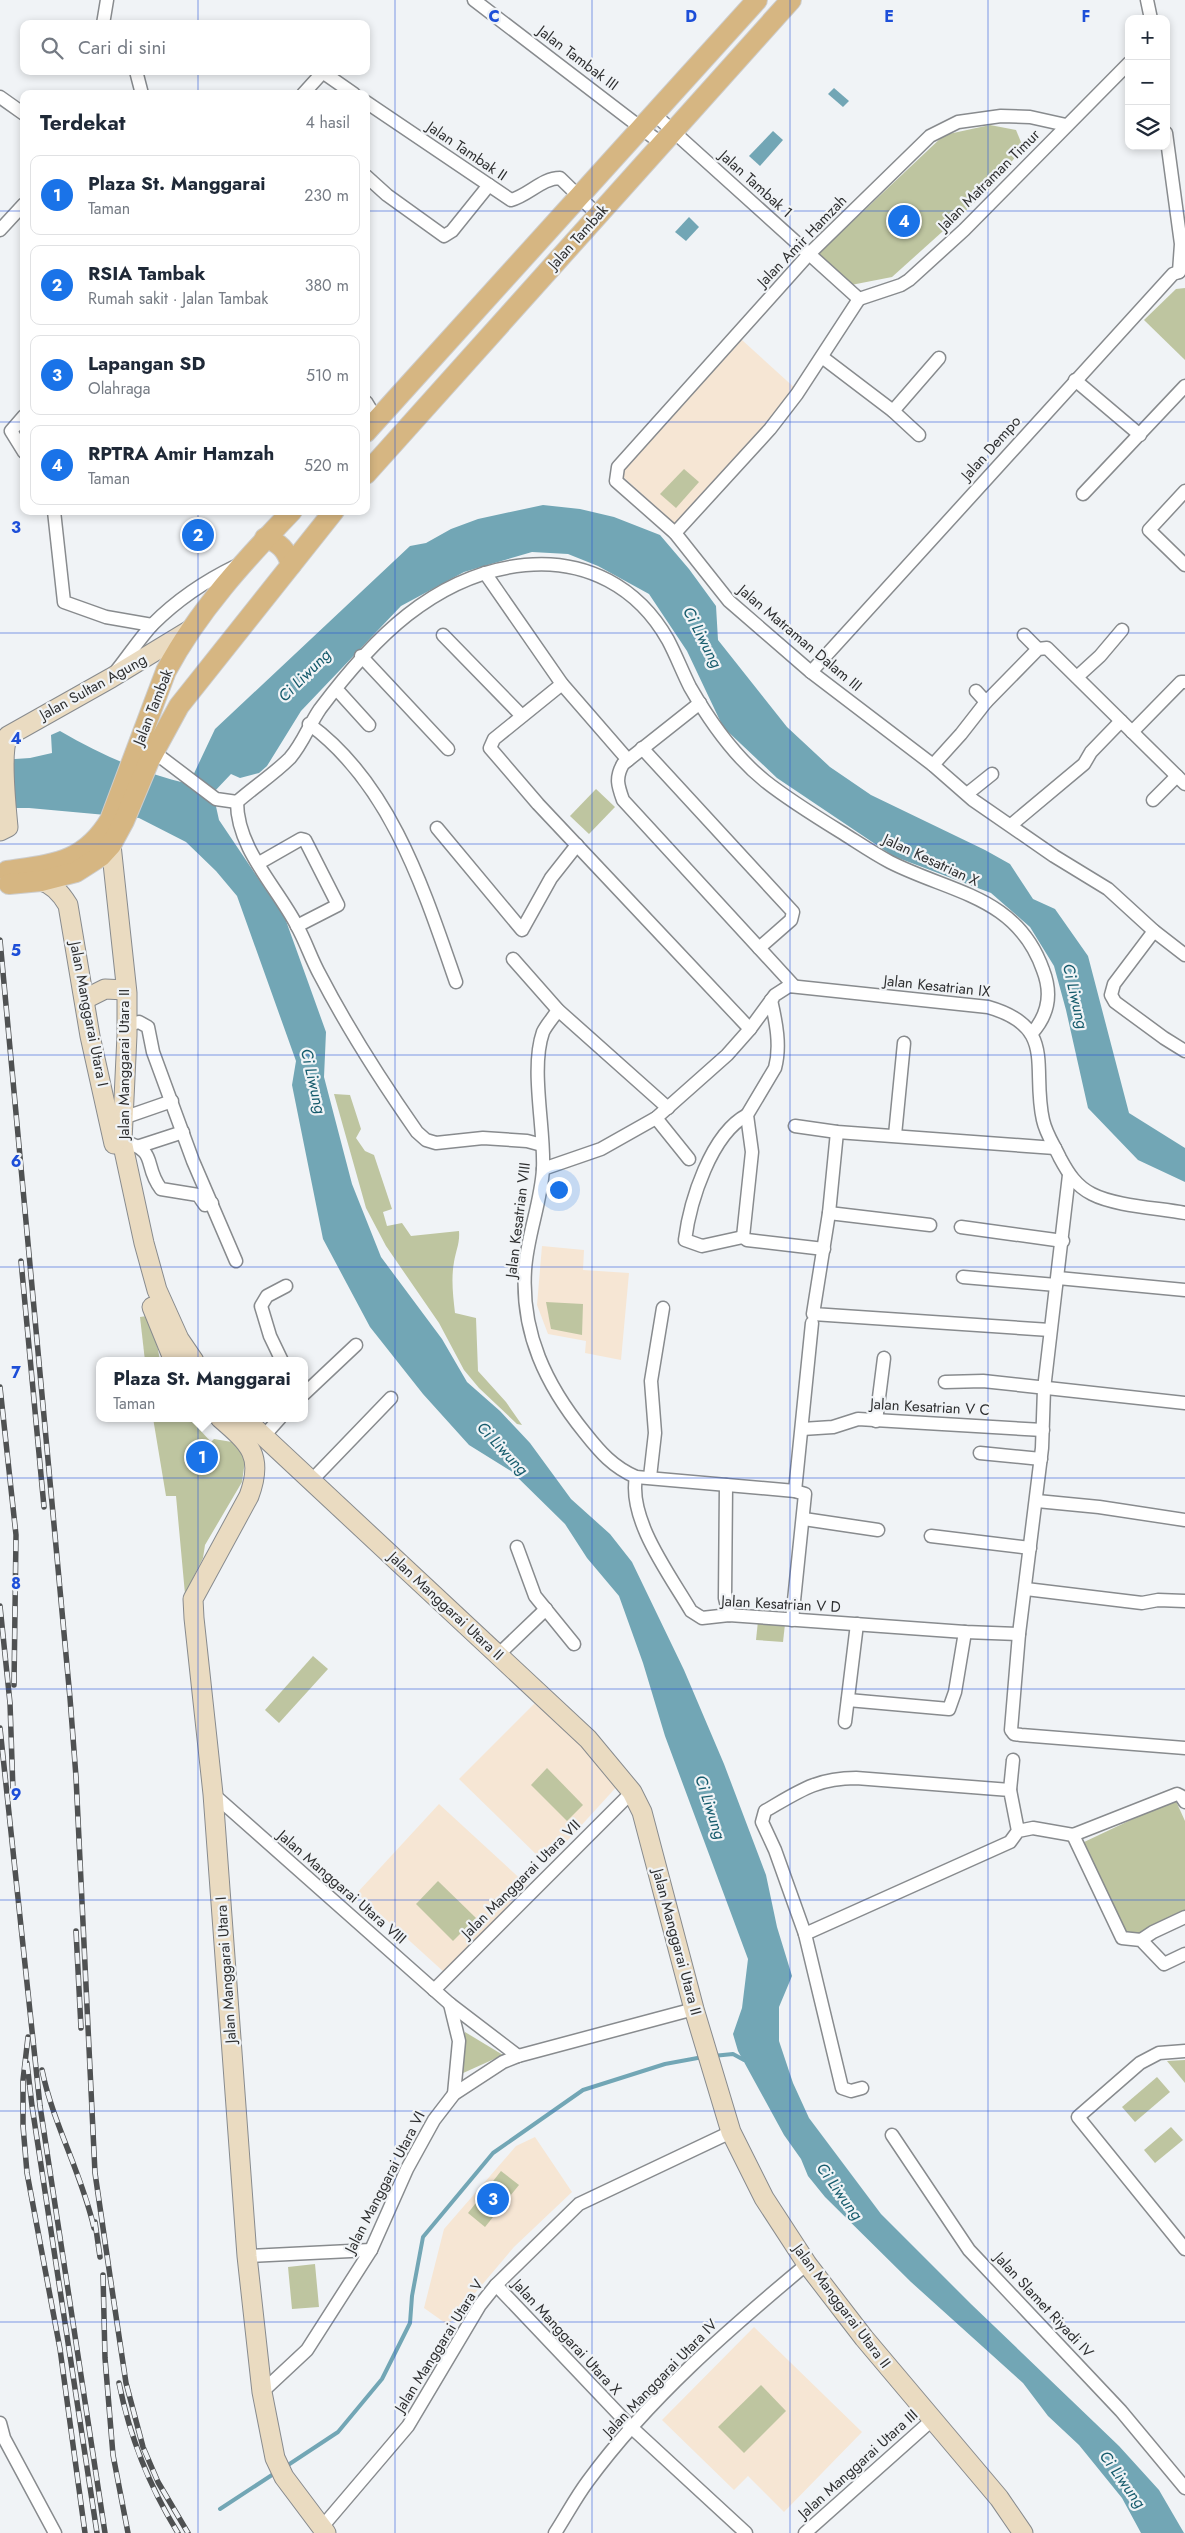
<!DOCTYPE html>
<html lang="id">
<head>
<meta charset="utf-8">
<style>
	:root { --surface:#fff; --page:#f6f6f7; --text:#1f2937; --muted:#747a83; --line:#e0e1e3; --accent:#1a73e8 }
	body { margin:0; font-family:Jost,sans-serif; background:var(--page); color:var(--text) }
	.controls { position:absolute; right:15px; top:15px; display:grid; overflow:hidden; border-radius:10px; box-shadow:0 2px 8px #0003 }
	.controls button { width:45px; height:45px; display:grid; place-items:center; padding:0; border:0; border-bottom:1px solid var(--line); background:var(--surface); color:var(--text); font:25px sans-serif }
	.you { position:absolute; left:558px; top:1189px; width:18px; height:18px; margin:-12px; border:4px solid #fff; border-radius:50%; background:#1a73e8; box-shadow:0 0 0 8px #1a73e833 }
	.badge { display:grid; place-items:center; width:32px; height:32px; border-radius:50%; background:var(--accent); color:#fff; font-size:16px; font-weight:700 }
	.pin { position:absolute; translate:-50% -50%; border:2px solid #fff; box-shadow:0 1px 5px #0006 }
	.popup { position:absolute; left:96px; top:1357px; width:212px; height:65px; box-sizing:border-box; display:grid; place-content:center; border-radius:10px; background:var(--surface); filter:drop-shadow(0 1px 4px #0005); font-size:16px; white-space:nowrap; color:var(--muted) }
	.popup b { font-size:19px; color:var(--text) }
	.popup::after { content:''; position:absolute; left:50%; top:100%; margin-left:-10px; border:10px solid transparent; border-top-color:var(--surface) }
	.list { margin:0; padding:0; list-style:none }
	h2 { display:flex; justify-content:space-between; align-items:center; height:65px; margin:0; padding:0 20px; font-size:21px }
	h2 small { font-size:16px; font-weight:400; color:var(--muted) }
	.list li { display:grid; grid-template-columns:32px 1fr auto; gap:15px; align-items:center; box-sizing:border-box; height:80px; margin:0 10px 10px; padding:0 10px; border:1px solid var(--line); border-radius:10px }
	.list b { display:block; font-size:19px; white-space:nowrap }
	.list p { margin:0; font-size:16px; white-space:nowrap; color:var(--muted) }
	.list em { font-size:16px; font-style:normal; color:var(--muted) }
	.icon { flex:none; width:28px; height:28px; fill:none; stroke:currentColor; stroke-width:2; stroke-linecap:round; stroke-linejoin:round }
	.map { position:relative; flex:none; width:1185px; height:2533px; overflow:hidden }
	.search { position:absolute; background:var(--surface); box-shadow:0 2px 8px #0003; left:20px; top:20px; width:350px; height:55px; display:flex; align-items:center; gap:12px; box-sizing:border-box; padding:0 18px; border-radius:10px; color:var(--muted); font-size:19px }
	.panel { position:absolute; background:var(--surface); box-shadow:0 2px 8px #0003; left:20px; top:90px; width:350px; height:425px; border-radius:10px }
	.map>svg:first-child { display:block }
	.education { fill:#f6e6d4 }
	.green { fill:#bec5a0 }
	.water { fill:#72a6b5 }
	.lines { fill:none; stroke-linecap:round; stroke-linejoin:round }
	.stream { stroke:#72a6b5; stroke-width:4 }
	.street-casing { stroke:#888b8e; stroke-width:15 }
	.secondary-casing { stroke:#888b8e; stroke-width:21 }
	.primary-casing { stroke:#cdcdcd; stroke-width:22 }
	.street { stroke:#fff; stroke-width:12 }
	.secondary { stroke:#eadbc1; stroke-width:19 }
	.primary { stroke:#d6b682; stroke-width:20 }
	.rail-casing { stroke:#4f5152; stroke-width:5.5 }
	.rail { stroke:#f0f3f6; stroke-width:4; stroke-dasharray:11; stroke-linecap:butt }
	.grid { fill:none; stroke:#1d4ed8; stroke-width:1; stroke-opacity:0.55 }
	.labels { text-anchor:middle; stroke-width:4.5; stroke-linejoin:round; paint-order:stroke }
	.street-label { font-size:15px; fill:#2e2f30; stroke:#f0f3f6 }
	.water-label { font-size:16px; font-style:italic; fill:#155b6c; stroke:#f0f3f6 }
	.grid-label { font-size:16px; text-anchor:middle; font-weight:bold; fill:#1d4ed8; stroke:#f0f3f6; stroke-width:4.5; stroke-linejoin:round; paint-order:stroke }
</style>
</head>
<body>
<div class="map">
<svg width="1185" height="2533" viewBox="0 0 1185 2533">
	<rect width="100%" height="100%" fill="#f0f3f6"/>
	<g class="education">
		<polygon points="742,340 797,390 675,524 619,473"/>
		<polygon points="542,1246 584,1250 583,1270 629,1273 621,1360 585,1353 586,1341 548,1334 537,1305"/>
		<polygon points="537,1701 620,1783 546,1864 459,1779"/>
		<polygon points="439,1804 527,1885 445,1973 357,1893"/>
		<polygon points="535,2137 572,2192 514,2247 448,2325 424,2308 444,2229 516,2146"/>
		<polygon points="754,2327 862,2432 784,2512 748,2476 734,2490 662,2420"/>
	</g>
	<g class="green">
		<polygon points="990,125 1016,130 1023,147 992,187 892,277 846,286 817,255 944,135"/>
		<polygon points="1185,288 1185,360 1144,320 1176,289"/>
		<polygon points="684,469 699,482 676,508 660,494"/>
		<polygon points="596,789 615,807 589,834 570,816"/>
		<path d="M334,1094L350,1095L361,1129L356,1138L365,1151L374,1155L392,1209L383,1212L387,1226L402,1223L411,1236L459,1231C460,1243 456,1250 454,1262C451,1279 453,1295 455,1313L476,1318L478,1371L506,1402L522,1425L517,1424L479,1388L464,1370L439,1323L386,1246L366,1208Z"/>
		<polygon points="546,1302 583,1304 582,1335 551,1329"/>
		<polygon points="147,1316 156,1338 160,1361 145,1361 140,1317"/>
		<polygon points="153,1418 189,1418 211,1442 214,1439 232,1442 242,1452 245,1461 242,1482 205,1545 203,1558 185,1594 176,1496 166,1496"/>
		<polygon points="758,1621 785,1624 783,1642 756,1640"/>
		<polygon points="313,1656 328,1669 279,1723 265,1710"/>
		<polygon points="547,1768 583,1805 567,1821 531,1785"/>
		<polygon points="1175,1799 1185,1821 1185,1912 1128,1939 1082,1843"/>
		<polygon points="438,1881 476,1918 453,1941 416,1904"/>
		<polygon points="465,2032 503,2055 461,2074"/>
		<polygon points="1185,2060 1185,2083 1167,2061"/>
		<polygon points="1157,2077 1170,2092 1135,2122 1122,2107"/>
		<polygon points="1171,2127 1183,2140 1155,2163 1144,2150"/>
		<polygon points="501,2171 519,2185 485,2227 468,2213"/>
		<polygon points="315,2264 319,2307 292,2309 288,2267"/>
		<polygon points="761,2385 786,2411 744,2453 718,2427"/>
	</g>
	<g class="water">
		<polygon points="834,88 849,101 843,107 828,94"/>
		<polygon points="773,131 783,140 760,166 749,156"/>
		<polygon points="689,217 699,227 686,241 675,232"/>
		<path d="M543,505L580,509L614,517L660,535L689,569L716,606L718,640L787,727L830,767L871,795L985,850L1010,864L1033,899L1055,909L1088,956L1129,1113L1185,1148V1182L1138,1160L1088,1108L1066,1010L1054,966L1030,927L991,893L893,856L777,778L723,727L687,651L649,594L598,566L568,554L532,552L464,572L401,606L301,711L267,766L259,773L240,778L231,774L213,793L219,820L285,918L326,1032L324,1077L352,1184L381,1257L442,1339L467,1382L500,1411L530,1443L571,1499L610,1534L632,1562L684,1670L724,1764L766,1875L777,1927L792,1976L779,2007V2041L793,2083L809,2118L881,2214L971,2304L1119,2446L1159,2490L1184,2533H1141L1122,2498L1079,2445L1048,2416L1023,2383L911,2282L825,2197L808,2176L801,2159L784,2135L738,2051L733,2034L742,2008L748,1959L665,1736L643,1663L619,1596L587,1558L565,1524L511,1471L469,1445L423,1394L370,1327L323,1239L292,1085L296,1061L237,896L216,871L186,842L139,818L29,808H0V760L30,758L52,753L51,735L60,731C101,755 142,773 189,784L215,729L410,546L426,543L451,529L478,519Z"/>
	</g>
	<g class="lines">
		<g class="stream">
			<polyline points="713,2056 733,2054 744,2060"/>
			<polyline points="285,2467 338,2432 382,2379 410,2323 412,2296 423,2237 493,2153 583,2090 665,2064 703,2057"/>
			<polyline points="220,2509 275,2473"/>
		</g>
		<g class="street-casing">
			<g id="street">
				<polyline points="474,0 662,144"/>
				<polyline points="1147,0 1151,19"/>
				<polyline points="103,24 107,0"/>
				<polyline points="136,71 142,94"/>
				<polyline points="321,71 354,94"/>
				<polyline points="303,94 323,72"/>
				<polyline points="0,97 24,114"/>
				<path d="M366,102L511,200C529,195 542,178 560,178L598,215"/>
				<polyline points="654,114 859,299"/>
				<polyline points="1066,125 1030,117 1001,116 958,122 930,136 809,254 618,467 616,481 675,533 729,601 811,672 933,765 973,800 1054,856 1108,889 1154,931 1185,955"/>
				<polyline points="1166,133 1181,244 1179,272"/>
				<polyline points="366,176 387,195 444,236 452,231 489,185"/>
				<polyline points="0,230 24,204"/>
				<polyline points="859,299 901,285 909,280 964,230 1129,63"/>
				<polyline points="822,357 893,411 919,435"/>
				<polyline points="1075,380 1140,435"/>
				<polyline points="366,402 377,420"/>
				<polyline points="893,411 939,358"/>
				<polyline points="24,416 11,431 24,452"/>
				<polyline points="1185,491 1149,530 1185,565"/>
				<polyline points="1083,494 1185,386"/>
				<polyline points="54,511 64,602 106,617 152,625"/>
				<polyline points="675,533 770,429 797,394 859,299"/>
				<polyline points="485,573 562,684 628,760"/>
				<polyline points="443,635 522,716"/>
				<polyline points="1024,635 1038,649"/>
				<polyline points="361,656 448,749"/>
				<path d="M117,670C129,655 140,638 153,624C177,600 205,581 236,566"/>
				<polyline points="811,672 1173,274 1179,272"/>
				<polyline points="1077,677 1100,656 1122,630"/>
				<polyline points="562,684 494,739 490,748 538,804 750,1029"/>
				<polyline points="976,691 986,702"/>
				<polyline points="340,693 369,725"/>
				<path d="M700,703L623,764C615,778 618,786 623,800L794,986"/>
				<path d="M309,724C391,784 424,890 456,982"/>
				<polyline points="1132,732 1181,682 1185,682"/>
				<polyline points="642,748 793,912 791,920 759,948"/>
				<polyline points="154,752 216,799 237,802"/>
				<polyline points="933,765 961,734 986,702 1038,649 1047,648 1185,784"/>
				<polyline points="967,794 992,774"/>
				<polyline points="1153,800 1177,776"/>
				<path d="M237,802C254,787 274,774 290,758C303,743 309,725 320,709C371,641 434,574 525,565C586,559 638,587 668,640C676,655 682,671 690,687C709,720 734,756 765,781C789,800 815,816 841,832C857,842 873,853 890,862C951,893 1017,896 1043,970C1052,993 1049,1014 1032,1033"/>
				<path d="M237,802C237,849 277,887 297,926C306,942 311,959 320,975C348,1029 382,1082 417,1132L426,1140L436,1143L483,1138L527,1141L542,1145"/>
				<polyline points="1011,825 1084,764 1091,752 1121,721"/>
				<polyline points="437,828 522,930 551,878 577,845"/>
				<polyline points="259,863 301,839 305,840 338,905 297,926"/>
				<polyline points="1154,931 1114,984 1111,995 1115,1002 1164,1038 1185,1051"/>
				<polyline points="513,959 558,1010 668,1108"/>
				<path d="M558,1010C553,1018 547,1024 543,1032C530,1069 545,1129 543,1169C541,1203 527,1236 525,1270C521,1333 546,1385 585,1433C600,1452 613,1467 636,1477L795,1491L805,1494L792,1620"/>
				<polyline points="128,1025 139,1022 148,1027 153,1052 193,1161 236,1261"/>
				<polyline points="123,1118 172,1101"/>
				<polyline points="656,1118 689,1159"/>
				<polyline points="795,1126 837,1132 1055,1148"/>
				<polyline points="837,1132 829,1213 813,1314 1050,1330"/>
				<polyline points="895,1135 904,1043"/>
				<path d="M122,1141C160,1151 142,1164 161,1189L198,1195L205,1205L212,1203"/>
				<polyline points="140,1146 183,1132"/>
				<path d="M543,1169L601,1149L656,1118L727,1055L750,1029L775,995L789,986L988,1007C1058,1027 1031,1067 1043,1120C1046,1134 1054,1145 1060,1158C1068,1173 1076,1186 1092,1194C1115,1206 1159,1208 1185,1213"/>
				<polyline points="1069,1175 1044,1389 1042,1448 1019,1634 1011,1730 1014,1734 1021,1735 1185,1748"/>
				<polyline points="829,1213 930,1225"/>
				<polyline points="961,1227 1063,1241"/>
				<path d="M743,1237L752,1152L747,1115L775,1068C781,1046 776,1022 771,1000"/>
				<path d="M743,1237L702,1246L685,1240C690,1201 711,1134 747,1115"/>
				<polyline points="743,1237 747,1240 824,1249"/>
				<polyline points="963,1277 1056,1285"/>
				<polyline points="1058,1278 1185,1290"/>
				<polyline points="282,1361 270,1336 261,1306 267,1296 286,1286"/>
				<polyline points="945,1382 983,1381 1185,1403"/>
				<polyline points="304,1394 356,1345"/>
				<polyline points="876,1421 884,1358"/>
				<polyline points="802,1429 833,1427 858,1419 1043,1430"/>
				<polyline points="263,1437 280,1418"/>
				<polyline points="980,1453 1041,1459"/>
				<path d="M636,1477C628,1520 670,1575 691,1611L702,1618L729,1615L965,1632L1019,1634"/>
				<polyline points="650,1477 655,1433 651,1381 663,1308"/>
				<polyline points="311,1481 391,1398"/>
				<polyline points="726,1485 725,1598 729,1615"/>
				<polyline points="795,1491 812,1323"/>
				<polyline points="1037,1501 1099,1507 1185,1520"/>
				<polyline points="804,1519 878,1530"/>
				<polyline points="931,1536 1030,1548"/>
				<polyline points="517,1547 535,1596 574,1644"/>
				<polyline points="1026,1589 1142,1603 1158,1600 1185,1601"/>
				<polyline points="499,1654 546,1609"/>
				<polyline points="848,1700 949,1709 955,1692 965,1632"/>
				<polyline points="845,1722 857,1624"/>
				<polyline points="1010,1790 1013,1760"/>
				<polyline points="213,1794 450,2004 518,2056"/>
				<path d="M1018,1831L1010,1790L856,1778C816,1778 798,1792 765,1811L762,1822L775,1850L805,1934L1010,1842L1018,1831L1033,1828L1073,1835L1177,1794L1181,1796L1185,1802"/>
				<polyline points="1073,1835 1122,1938 1141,1940 1164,1964 1185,1954"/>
				<polyline points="805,1934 842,2088 851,2091 862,2088"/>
				<polyline points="1141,1940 1153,1932 1185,1917"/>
				<polyline points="434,1990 632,1792"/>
				<polyline points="450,2004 459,2041 454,2094"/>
				<polyline points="1185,2051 1159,2053 1140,2063 1078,2117 1185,2249"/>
				<polyline points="892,2135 969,2250 1121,2411 1185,2488"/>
				<polyline points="247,2256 371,2250"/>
				<polyline points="496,2285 631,2427 746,2533"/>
				<polyline points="262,2392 307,2350 371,2250 407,2169 434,2120 454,2094 503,2062 518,2056 694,2009"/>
				<polyline points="0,2423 4,2438 55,2533"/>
				<polyline points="322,2527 408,2426 480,2305 496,2285 579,2204 731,2132"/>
				<path d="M555,2533C566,2516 576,2497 588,2481C649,2398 729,2329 807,2264"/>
				<polyline points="805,2533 932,2420"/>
			</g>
		</g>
		<g class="secondary-casing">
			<g id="secondary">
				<path d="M0,831L8,827C6,805 0,752 8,736L111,678L190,630"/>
				<polyline points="111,845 127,993 127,1035 122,1141 144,1243 157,1290 179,1339 194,1361"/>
				<path d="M41,881C54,884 62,895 68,905L90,1036L114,1144"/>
				<polyline points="85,999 105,989 126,990"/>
				<polyline points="152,1307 174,1361"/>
				<path d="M220,1418C250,1444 264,1456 249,1496L193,1599L194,1618L213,1794L247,2256L262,2392L275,2458L284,2477L326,2533"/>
				<polyline points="244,1418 588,1739 632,1792 642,1812 694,2009 731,2132 764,2198 807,2264 864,2338 999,2498 1023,2533"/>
			</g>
		</g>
		<g class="primary-casing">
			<g id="primary">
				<polyline points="366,432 757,0"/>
				<polyline points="366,474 791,0"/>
				<path d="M265,538C279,542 287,550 291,565"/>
				<path d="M7,871C54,864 84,863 110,820L166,671C198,611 245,560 292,511"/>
				<polyline points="9,884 41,881 76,872 101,856 111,845 124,821 149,761 179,706 334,511"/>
			</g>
		</g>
		<use href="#street" class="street"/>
		<use href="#secondary" class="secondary"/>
		<use href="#primary" class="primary"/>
		<g class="rail-casing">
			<g id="rail">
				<polyline points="0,940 70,1698 76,1777 95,2173 110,2276 126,2383 143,2447 158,2482 188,2533"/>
				<polyline points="21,1261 44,1507"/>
				<polyline points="0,1387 16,1535 14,1685"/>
				<polyline points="0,1606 10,1703 13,1791"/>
				<polyline points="0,1728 40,2106 105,2533"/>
				<polyline points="76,1931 81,2028"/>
				<polyline points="28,2037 23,2080 23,2126 27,2173 60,2349 85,2533"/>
				<polyline points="27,2063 32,2106 97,2533"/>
				<path d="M42,2070C53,2124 82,2174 94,2228"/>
				<polyline points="95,2222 100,2257"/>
				<polyline points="103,2275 105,2358 113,2455 128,2533"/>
				<path d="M119,2383C130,2438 149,2486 178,2533"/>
			</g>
		</g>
		<use href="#rail" class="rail"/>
	</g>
	<path class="grid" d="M198,0V24M395,0V2533M592,0V2533M790,0V2533M988,0V2533M198,71V94M0,211H24M366,211H1185M0,422H24M366,422H1185M198,511V2533M0,633H1185M0,844H1185M0,1055H1185M0,1267H1185M0,1478H1185M0,1689H1185M0,1900H1185M0,2111H1185M0,2322H1185"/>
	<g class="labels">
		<g class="street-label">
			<text transform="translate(578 58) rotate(37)" y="5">Jalan Tambak III</text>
			<text transform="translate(467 151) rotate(34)" y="5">Jalan Tambak II</text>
			<text transform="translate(989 180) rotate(-45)" y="5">Jalan Matraman Timur</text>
			<text transform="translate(756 184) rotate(42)" y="5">Jalan Tambak 1</text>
			<text transform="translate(578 237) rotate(-48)" y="5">Jalan Tambak</text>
			<text transform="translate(802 241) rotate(-46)" y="5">Jalan Amir Hamzah</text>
			<text transform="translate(991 448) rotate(-48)" y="5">Jalan Dempo</text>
			<text transform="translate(800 638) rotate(40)" y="5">Jalan Matraman Dalam III</text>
			<text transform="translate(93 687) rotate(-29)" y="5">Jalan Sultan Agung</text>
			<text transform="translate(153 707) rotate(-68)" y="5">Jalan Tambak</text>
			<text transform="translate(931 860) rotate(25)" y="5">Jalan Kesatrian X</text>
			<text transform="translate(937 986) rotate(6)" y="5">Jalan Kesatrian IX</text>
			<text transform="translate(89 1014) rotate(79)" y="5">Jalan Manggarai Utara I</text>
			<text transform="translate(124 1064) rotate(-90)" y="5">Jalan Manggarai Utara II</text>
			<text transform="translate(518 1220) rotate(-83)" y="5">Jalan Kesatrian VIII</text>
			<text transform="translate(930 1407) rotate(3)" y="5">Jalan Kesatrian V C</text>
			<text transform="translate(781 1604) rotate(3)" y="5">Jalan Kesatrian V D</text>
			<text transform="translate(446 1606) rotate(43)" y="5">Jalan Manggarai Utara II</text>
			<text transform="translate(521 1879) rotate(-45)" y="5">Jalan Manggarai Utara VII</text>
			<text transform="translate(342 1887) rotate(41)" y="5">Jalan Manggarai Utara VIII</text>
			<text transform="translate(677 1942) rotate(75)" y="5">Jalan Manggarai Utara II</text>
			<text transform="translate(226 1970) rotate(-94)" y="5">Jalan Manggarai Utara I</text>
			<text transform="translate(385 2182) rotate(-63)" y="5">Jalan Manggarai Utara VI</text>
			<text transform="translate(1044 2305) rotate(47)" y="5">Jalan Slamet Riyadi IV</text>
			<text transform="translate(842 2306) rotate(53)" y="5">Jalan Manggarai Utara II</text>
			<text transform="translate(567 2337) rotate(47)" y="5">Jalan Manggarai Utara X</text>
			<text transform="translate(439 2346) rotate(-58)" y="5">Jalan Manggarai Utara V</text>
			<text transform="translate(660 2378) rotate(-46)" y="5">Jalan Manggarai Utara IV</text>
			<text transform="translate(858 2464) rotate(-42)" y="5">Jalan Manggarai Utara III</text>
		</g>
		<g class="water-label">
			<text transform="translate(703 637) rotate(63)" y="6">Ci Liwung</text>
			<text transform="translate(304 675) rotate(-45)" y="6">Ci Liwung</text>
			<text transform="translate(1076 996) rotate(77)" y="6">Ci Liwung</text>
			<text transform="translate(314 1081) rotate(77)" y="6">Ci Liwung</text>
			<text transform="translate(503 1448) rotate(47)" y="6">Ci Liwung</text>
			<text transform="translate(711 1807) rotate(72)" y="6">Ci Liwung</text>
			<text transform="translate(840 2191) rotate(54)" y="6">Ci Liwung</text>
			<text transform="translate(1123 2479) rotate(54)" y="6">Ci Liwung</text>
		</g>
	</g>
	<g class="grid-label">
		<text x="494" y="22">C</text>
		<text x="691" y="22">D</text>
		<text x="889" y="22">E</text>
		<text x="1086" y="22">F</text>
		<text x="16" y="533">3</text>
		<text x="16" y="744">4</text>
		<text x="16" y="956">5</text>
		<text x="16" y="1167">6</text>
		<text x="16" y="1378">7</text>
		<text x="16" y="1589">8</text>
		<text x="16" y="1800">9</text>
	</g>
</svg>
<div class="controls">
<button>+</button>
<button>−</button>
<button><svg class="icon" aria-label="layers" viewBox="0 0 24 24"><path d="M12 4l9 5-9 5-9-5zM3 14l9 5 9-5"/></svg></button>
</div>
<div class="you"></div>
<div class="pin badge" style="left:202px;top:1457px">1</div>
<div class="popup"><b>Plaza St. Manggarai</b>Taman</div>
<div class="pin badge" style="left:198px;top:535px">2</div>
<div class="pin badge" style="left:493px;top:2199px">3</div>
<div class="pin badge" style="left:904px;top:221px">4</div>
<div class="search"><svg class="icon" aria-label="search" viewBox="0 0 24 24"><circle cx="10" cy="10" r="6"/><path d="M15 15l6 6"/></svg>Cari di sini</div>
<section class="panel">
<h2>Terdekat<small>4 hasil</small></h2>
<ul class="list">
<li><span class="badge">1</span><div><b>Plaza St. Manggarai</b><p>Taman</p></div><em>230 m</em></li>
<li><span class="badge">2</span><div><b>RSIA Tambak</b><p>Rumah sakit · Jalan Tambak</p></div><em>380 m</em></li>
<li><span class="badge">3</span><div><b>Lapangan SD</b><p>Olahraga</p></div><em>510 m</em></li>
<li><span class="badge">4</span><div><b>RPTRA Amir Hamzah</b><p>Taman</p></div><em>520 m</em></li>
</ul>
</section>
</div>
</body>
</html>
